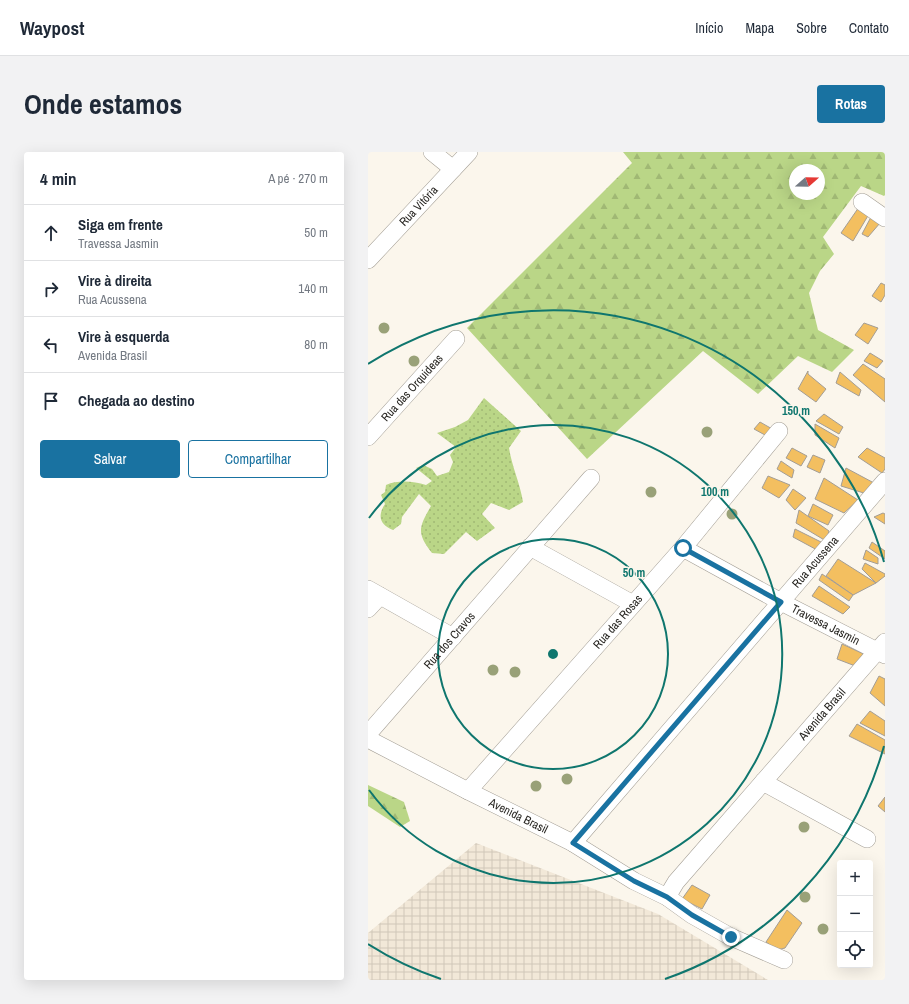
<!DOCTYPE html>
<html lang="pt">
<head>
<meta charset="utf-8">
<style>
	:root { --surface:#fff; --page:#f2f2f3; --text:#1f2937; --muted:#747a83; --line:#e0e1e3; --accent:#1972a1 }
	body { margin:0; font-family:"Archivo Narrow",sans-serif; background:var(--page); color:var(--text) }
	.controls { position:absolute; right:12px; bottom:12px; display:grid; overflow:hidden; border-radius:4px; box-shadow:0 4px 16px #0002 }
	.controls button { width:36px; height:36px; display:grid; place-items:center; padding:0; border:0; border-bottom:1px solid var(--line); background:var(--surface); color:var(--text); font:20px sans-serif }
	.compass { position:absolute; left:421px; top:12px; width:36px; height:36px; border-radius:50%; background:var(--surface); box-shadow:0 4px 16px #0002; rotate:70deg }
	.stop { position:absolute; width:12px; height:12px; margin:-9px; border:3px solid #1972a1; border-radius:50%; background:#fff }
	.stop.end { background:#1972a1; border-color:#fff; box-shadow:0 1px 4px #0008 }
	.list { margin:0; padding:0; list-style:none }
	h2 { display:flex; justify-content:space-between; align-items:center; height:52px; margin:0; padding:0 16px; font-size:17px }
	h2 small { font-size:13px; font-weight:400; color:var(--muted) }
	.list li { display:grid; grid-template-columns:26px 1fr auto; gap:12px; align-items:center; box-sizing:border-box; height:56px; padding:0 16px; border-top:1px solid var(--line) }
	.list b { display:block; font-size:15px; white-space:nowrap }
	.list p { margin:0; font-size:13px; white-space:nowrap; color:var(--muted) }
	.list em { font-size:13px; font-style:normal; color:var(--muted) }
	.actions { display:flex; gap:8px; padding:12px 16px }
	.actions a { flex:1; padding:9px 0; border:1px solid var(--accent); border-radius:4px; text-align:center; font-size:14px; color:var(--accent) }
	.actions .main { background:var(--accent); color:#fff }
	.icon { flex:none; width:22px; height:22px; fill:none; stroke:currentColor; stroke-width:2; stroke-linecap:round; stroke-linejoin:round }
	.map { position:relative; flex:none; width:517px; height:828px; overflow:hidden; border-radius:4px }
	header { display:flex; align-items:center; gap:24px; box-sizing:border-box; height:56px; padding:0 20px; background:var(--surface); border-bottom:1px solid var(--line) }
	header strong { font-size:19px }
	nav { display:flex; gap:22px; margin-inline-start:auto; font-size:14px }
	.intro { display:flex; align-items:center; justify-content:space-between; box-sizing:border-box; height:96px; padding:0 24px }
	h1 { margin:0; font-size:28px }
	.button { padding:10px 18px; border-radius:4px; background:var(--accent); color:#fff; font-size:14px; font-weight:700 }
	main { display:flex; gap:24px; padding:0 24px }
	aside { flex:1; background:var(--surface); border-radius:4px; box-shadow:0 4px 16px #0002 }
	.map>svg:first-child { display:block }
	.industrial { fill:url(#industrial-grid) }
	.grass { fill:url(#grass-dots) }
	.forest { fill:url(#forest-firs); fill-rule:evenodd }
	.building { fill:#f3bf60; stroke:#a39d95 }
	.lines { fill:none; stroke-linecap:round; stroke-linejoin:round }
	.minor-casing { stroke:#a49f96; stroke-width:18 }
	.minor { stroke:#fff; stroke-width:17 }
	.tree { fill:#99a178 }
	.route { stroke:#1972a1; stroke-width:5 }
	.ring { fill:none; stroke:#0f766e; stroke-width:2 }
	.labels { text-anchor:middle; stroke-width:3; stroke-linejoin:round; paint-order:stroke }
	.street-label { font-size:12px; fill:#272521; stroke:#fbf6ec }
	.centre { fill:#0f766e; stroke:#fbf6ec; stroke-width:2 }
	.ring-label { font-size:12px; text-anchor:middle; font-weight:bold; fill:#0f766e; stroke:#fbf6ec; stroke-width:3; stroke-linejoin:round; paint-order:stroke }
</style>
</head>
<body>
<header>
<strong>Waypost</strong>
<nav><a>Início</a><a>Mapa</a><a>Sobre</a><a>Contato</a></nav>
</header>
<div class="intro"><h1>Onde estamos</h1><a class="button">Rotas</a></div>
<main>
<aside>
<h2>4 min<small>A pé · 270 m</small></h2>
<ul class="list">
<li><svg class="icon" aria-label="ahead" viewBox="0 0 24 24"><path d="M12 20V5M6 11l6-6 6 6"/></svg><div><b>Siga em frente</b><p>Travessa Jasmin</p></div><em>50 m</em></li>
<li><svg class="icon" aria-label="right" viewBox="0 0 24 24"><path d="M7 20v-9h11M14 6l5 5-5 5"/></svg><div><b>Vire à direita</b><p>Rua Acussena</p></div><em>140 m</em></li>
<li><svg class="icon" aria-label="left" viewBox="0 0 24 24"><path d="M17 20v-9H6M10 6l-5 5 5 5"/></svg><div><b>Vire à esquerda</b><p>Avenida Brasil</p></div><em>80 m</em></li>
<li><svg class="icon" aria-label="arrive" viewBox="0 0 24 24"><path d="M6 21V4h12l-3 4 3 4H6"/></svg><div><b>Chegada ao destino</b></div></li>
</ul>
<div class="actions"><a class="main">Salvar</a><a>Compartilhar</a></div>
</aside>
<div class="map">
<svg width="517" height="828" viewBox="0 0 517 828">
	<defs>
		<pattern id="industrial-grid" width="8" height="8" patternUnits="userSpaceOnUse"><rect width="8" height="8" fill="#f2e8d8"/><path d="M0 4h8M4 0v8" fill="none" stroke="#d0c7b9"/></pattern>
		<pattern id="grass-dots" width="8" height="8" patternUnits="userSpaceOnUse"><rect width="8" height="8" fill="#bad687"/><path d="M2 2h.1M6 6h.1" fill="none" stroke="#a0b874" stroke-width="1.8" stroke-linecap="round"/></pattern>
		<pattern id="forest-firs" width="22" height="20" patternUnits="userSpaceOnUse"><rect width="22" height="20" fill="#bad687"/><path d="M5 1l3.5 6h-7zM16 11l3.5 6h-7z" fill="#a0b874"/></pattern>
	</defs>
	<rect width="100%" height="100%" fill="#fbf6ec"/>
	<polygon class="industrial" points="108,691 290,762 400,828 0,828 0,781"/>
	<path class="grass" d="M116,246L153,279L141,296C144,315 152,331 155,350L141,358L123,351L114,362L127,376L109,389L98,380L76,402L64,401C48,381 51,375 63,354L51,342L34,365L33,372L25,378C12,373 9,364 17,352L13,343L17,340L18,333C30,328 45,329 58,333L64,329L48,316L55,313L64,317L69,324L81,320L85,310L82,303L88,295L69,281L87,275L100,268Z"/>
	<g class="forest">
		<path d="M255,0H517V43L516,44L493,34L455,85L466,102L452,119L441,141L450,178L486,198L464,220L430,204L390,242L335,199L219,307L99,176L264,11ZM427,18H451V42H427Z"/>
		<polygon points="0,633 36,650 42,669 32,675 0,654"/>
	</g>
	<g class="building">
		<polygon points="491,55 501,62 485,89 473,81"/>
		<polygon points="503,65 512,71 500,85 494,82"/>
		<polygon points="513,131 517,133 517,143 513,150 504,144"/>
		<polygon points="496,171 510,176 500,192 487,183"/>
		<polygon points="502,201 515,209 509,216 496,209"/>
		<polygon points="495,212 517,227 517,250 485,223"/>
		<polygon points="440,219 440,222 458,237 448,250 430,237"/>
		<polygon points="472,220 493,238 491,244 468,231"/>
		<polygon points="456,262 475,275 471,282 448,269"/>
		<polygon points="392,270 406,278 397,283 386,277"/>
		<polygon points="447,272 471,286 467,296 447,283"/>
		<polygon points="424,296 439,304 433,314 418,306"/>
		<polygon points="499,296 517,306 517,317 514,321 490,305"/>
		<polygon points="445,303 457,308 452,321 439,315"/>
		<polygon points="413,309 426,318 424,326 409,317"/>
		<polygon points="478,316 506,331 499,342 473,334"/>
		<polygon points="400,324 422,333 411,346 394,336"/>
		<polygon points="456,326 490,348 476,361 447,347"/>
		<polygon points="425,337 438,346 427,358 418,348"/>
		<polygon points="445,352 465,363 460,373 440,364"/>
		<polygon points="431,358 461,379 458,389 428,371"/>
		<polygon points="515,361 517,362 517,372 506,365"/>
		<polygon points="427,377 455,391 451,399 425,385"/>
		<polygon points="504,390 517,399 517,407 501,396"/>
		<polygon points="498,398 510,406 510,412 495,407"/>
		<polygon points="470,407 508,431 485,443 458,424"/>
		<polygon points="497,411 517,422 517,424 508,431 494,417"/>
		<polygon points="454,422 485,443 481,449 451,428"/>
		<polygon points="451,434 482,455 475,462 444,444"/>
		<polygon points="474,492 500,504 490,515 469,507"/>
		<polygon points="511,524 517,527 517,554 502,541"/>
		<polygon points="502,559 517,569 517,584 492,571"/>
		<polygon points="489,572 517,588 517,602 481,584"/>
		<polygon points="517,645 517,660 510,654"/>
		<polygon points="324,733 342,743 334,757 314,747"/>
		<polygon points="419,758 434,771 417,796 409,798 398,790"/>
	</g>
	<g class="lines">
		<g class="minor-casing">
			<g id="minor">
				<polyline points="64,0 85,17"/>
				<polyline points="494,50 517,66"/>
				<path id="s1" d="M0,108L101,0"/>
				<path id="s2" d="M0,285L88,187"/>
				<polyline points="162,395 265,452"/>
				<path id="s3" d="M315,396L413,450L517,503"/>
				<polyline points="0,437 85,485"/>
				<polyline points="0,457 12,444"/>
				<path id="s4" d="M0,582L223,326"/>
				<path id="s5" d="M0,587L100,639L205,691L266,729L299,745L324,763L363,785L416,808"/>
				<polyline points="395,630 499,687"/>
				<path id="s6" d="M100,639L315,396L411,279"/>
				<path id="s7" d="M205,691L517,329"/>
				<path id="s8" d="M299,745L308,730L517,490"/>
			</g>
		</g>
		<use href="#minor" class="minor"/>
	</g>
	<g class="tree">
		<circle cx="16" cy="176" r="5.5"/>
		<circle cx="46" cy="209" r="5.5"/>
		<circle cx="339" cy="280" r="5.5"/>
		<circle cx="283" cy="340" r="5.5"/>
		<circle cx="364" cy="362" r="5.5"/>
		<circle cx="125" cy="518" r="5.5"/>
		<circle cx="147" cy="520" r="5.5"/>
		<circle cx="199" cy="627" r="5.5"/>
		<circle cx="168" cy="634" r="5.5"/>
		<circle cx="436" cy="675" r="5.5"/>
		<circle cx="437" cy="745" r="5.5"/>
		<circle cx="455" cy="777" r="5.5"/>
	</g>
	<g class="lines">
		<polyline class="route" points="315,396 413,450 205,691 266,729 299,745 324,763 363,785"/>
	</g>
	<g class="ring">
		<circle cx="185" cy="502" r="115"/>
		<path d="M1 366A229 229 0 1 1 1 638"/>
		<path d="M516 594A344 344 0 0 1 297 827M73 827A344 344 0 0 1 0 792M0 212A344 344 0 0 1 516 410"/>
	</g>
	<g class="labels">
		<g class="street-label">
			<text dy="4" stroke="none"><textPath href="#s1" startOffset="74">Rua Vitória</textPath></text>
			<text dy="4" stroke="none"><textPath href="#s2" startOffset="66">Rua das Orquideas</textPath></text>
			<text dy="4" stroke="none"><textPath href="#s7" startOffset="371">Rua Acussena</textPath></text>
			<text dy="4" stroke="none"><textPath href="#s6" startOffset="226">Rua das Rosas</textPath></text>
			<text dy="4" stroke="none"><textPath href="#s3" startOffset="162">Travessa Jasmin</textPath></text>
			<text dy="4" stroke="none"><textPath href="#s4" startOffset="124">Rua dos Cravos</textPath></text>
			<text dy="4" stroke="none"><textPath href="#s8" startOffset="240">Avenida Brasil</textPath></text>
			<text dy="4" stroke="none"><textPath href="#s5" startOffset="169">Avenida Brasil</textPath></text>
		</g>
	</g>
	<circle cx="185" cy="502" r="6" class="centre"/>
	<g class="ring-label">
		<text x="428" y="263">150 m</text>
		<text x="347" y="344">100 m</text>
		<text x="266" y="425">50 m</text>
	</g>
</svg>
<div class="controls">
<button>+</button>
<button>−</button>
<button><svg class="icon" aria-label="locate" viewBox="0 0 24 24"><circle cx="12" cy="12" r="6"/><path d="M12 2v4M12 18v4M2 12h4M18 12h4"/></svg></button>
</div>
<svg class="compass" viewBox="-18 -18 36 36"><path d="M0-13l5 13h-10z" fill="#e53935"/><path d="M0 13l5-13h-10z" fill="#747a83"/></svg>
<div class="stop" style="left:315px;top:396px"></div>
<div class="stop end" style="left:363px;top:785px"></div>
</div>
</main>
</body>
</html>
